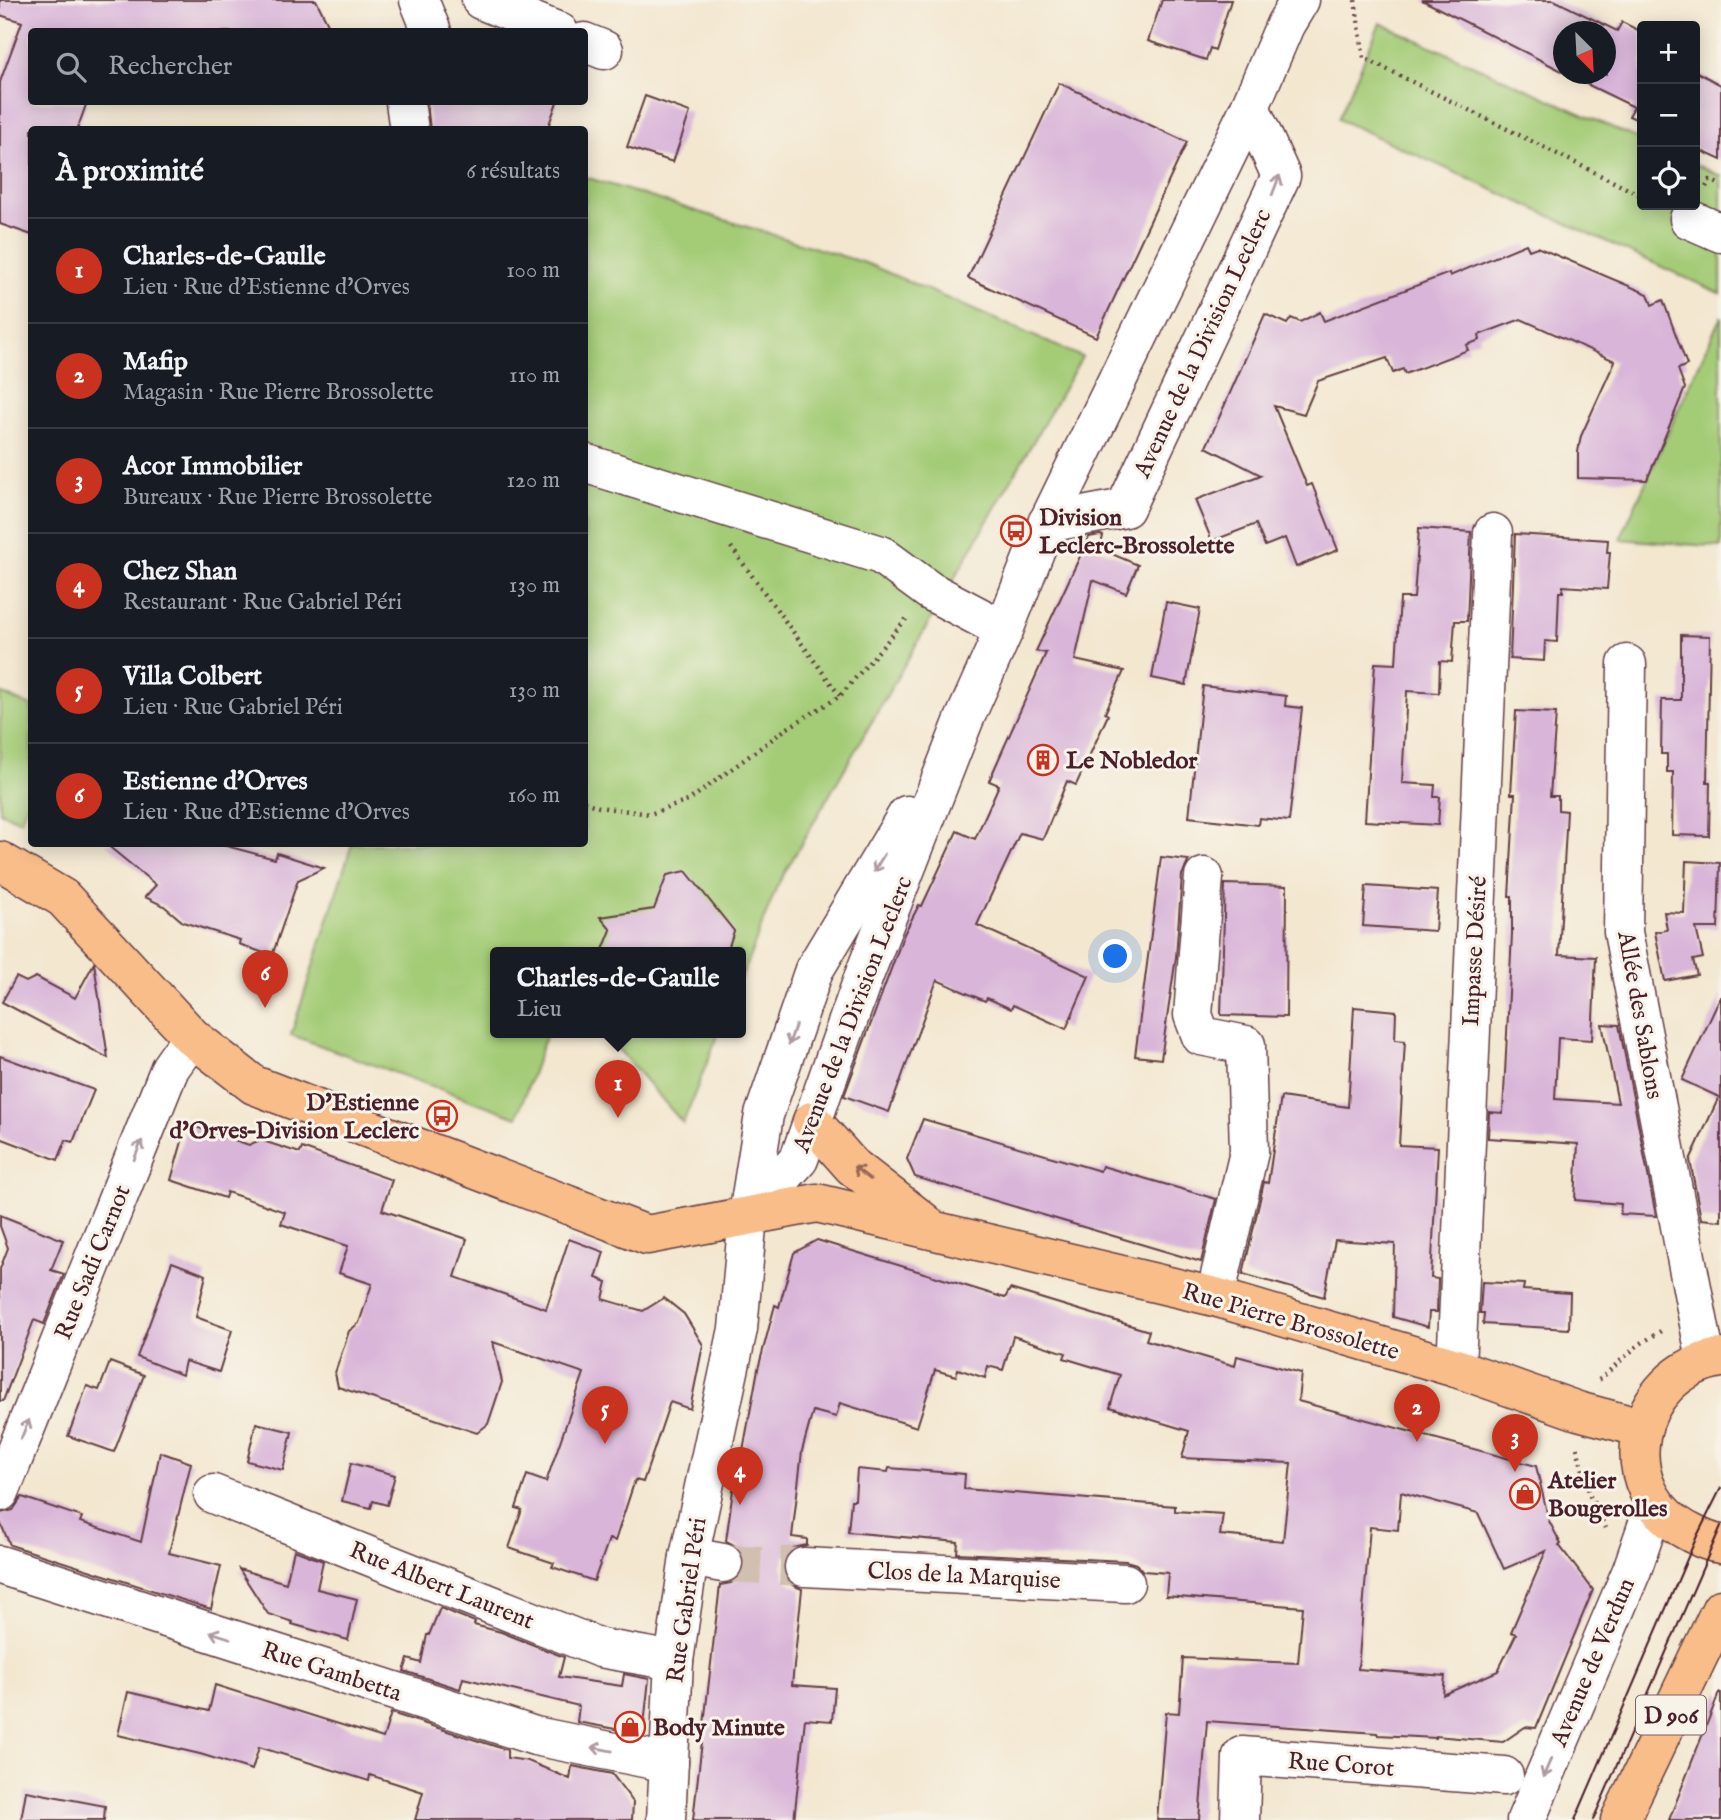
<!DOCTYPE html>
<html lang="fr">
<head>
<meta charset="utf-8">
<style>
	:root { --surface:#171b24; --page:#242831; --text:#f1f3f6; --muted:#9ea1a6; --line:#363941; --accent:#c8321e }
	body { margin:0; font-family:"IM FELL English",serif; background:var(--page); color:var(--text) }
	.controls { position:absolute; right:21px; top:21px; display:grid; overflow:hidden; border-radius:7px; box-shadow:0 4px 18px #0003 }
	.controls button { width:63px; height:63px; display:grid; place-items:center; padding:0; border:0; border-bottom:2px solid var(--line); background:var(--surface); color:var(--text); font:35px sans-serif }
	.compass { position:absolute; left:1553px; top:21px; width:63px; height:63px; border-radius:50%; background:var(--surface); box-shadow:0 4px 18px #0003; rotate:156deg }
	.you { position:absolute; left:1116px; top:957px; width:24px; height:24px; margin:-18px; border:5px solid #fff; border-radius:50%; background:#1a73e8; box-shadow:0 0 0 10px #1a73e833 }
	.badge { display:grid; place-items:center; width:46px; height:46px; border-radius:50%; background:var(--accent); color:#fff; font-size:23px; font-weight:700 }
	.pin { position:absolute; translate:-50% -58px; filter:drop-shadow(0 2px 4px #0008) }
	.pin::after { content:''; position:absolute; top:37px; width:24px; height:21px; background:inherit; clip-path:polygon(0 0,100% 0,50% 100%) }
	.popup { position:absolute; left:490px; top:947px; width:256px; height:91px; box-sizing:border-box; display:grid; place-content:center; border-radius:7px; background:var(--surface); filter:drop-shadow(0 2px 5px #0005); font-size:23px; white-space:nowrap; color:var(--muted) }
	.popup b { font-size:26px; color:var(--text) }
	.popup::after { content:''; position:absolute; left:50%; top:100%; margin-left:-14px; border:14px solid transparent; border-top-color:var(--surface) }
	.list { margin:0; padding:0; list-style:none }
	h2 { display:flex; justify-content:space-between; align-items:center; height:91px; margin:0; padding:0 28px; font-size:30px }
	h2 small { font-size:23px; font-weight:400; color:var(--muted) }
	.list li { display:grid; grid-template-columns:46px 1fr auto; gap:21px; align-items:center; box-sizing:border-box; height:105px; padding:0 28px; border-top:2px solid var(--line) }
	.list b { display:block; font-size:26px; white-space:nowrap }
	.list p { margin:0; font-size:23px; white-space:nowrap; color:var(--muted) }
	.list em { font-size:23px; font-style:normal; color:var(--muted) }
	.icon { flex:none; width:38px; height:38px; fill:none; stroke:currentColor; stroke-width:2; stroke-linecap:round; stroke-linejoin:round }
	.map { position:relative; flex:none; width:1721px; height:1820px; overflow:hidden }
	.search { position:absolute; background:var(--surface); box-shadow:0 4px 18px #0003; left:28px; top:28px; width:560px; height:77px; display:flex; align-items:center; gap:18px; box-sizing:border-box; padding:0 24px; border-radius:7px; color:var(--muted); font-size:26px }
	.panel { position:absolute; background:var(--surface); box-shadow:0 4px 18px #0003; left:28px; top:126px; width:560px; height:721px; border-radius:7px }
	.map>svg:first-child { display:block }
	.green { fill:#a4cc77; stroke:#777651; stroke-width:2 }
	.building { fill:#d9b5d9; fill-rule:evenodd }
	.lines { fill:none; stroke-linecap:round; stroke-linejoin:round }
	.minor-tunnel { stroke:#d1bfaf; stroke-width:38; stroke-dasharray:38 19; stroke-linecap:butt }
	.minor-casing { stroke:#633d44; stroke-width:41 }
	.major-casing { stroke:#633d44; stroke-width:41 }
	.path { stroke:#633d44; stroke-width:4.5; stroke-dasharray:2 5; stroke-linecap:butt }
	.minor { stroke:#fff; stroke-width:38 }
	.major { stroke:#f8bd89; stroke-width:38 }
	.tram { stroke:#4a1f2b; stroke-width:2 }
	.oneway { stroke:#ae9aa0 }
	.oneway2 { stroke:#986655 }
	.labels { text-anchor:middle; stroke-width:6; stroke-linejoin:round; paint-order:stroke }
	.shield { fill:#f7f3e8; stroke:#7e5f64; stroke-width:2 }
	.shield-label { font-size:23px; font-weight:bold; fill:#4a1f2b }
	.street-label { font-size:24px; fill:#4a1f2b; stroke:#f7f3e8 }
	.poi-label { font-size:24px; font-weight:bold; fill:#4a1f2b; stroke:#f7f3e8; text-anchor:start }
</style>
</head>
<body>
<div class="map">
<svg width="1721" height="1820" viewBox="0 0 1721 1820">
	<rect width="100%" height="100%" fill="#f7f3e8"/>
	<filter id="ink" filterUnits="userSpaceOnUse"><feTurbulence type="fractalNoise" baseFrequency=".0143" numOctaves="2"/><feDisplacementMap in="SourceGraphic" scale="14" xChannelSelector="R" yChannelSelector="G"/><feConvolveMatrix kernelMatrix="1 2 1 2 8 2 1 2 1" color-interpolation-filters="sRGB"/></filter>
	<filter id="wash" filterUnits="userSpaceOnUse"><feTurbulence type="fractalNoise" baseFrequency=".00686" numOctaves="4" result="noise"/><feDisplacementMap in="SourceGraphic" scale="28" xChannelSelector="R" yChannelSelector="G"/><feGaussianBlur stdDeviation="1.57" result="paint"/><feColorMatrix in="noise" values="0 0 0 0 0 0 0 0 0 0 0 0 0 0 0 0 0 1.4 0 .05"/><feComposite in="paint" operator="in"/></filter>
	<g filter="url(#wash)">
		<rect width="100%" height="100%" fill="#f3e7d0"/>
		<g class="green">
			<polygon points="1380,23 1642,141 1642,205 1695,205 1695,164 1721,176 1721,294 1338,119"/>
			<polygon points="585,177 868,264 1082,357 777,886 741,979 740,952 496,952 496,1032 547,1032 517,1117 291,1035 352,844 584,844"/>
			<polygon points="1721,316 1721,547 1620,539"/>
			<polygon points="0,693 31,706 31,790 21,821 0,812"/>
			<polygon points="603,1032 719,1032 683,1123 604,1033"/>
		</g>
		<g id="blocks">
			<g class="building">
				<polygon points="0,0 316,0 332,32 32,32 32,102 87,102 77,130 32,130 32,235 0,224 0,82 22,22 0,15"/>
				<polygon points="1162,0 1231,0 1215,50 1210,48 1206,60 1148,41"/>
				<polygon points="1422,0 1554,0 1617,31 1622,22 1642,32 1642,122 1629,116 1634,107 1566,74 1606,74 1606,32 1564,32 1564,72"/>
				<polygon points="1695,71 1721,85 1721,160 1695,148"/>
				<polygon points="1059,83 1187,142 1096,337 968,278"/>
				<polygon points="645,96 690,112 673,162 627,147"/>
				<polygon points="427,102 557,102 547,130 430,130"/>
				<polygon points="1526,244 1529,250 1537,247 1648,294 1652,305 1663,300 1687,365 1678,369 1685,388 1647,480 1578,478 1578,452 1581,436 1615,361 1521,319 1479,335 1480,340 1466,345 1468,350 1405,374 1403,369 1393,373 1387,358 1318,381 1304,414 1274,406 1307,486 1312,484 1338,550 1296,567 1285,538 1265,546 1256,524 1212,541 1195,500 1261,475 1206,447 1265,314 1287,324 1291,318 1300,322 1320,312 1324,321 1449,273 1450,276"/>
				<polygon points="1419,528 1471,532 1467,621 1455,621 1452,662 1440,661 1439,693 1407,691 1402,783 1435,785 1434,797 1440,797 1438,825 1365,821 1375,663 1396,664 1400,598 1414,598"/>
				<polygon points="1515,534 1608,540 1607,552 1610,552 1607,589 1563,586 1563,592 1559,592 1557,642 1545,641 1544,661 1510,659"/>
				<polygon points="1100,535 1103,536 1100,549 1138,565 1126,593 1093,580 1075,660 1124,671 1105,713 1108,715 1076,785 1067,781 1043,839 1020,833 977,925 1089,976 1066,1029 1013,1005 1011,1009 987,998 985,1001 937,980 889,1112 844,1096 904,934 919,905 922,906 957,831 975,839 999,785 989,781 1046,653 1036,651 1089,537"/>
				<polygon points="1166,602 1200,609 1186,685 1152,678"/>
				<polygon points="1681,635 1710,636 1707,782 1710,782 1709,836 1672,835 1673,772 1667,772 1667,754 1661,754 1662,700 1681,700"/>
				<polygon points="1203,686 1286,696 1285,706 1302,708 1289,821 1259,818 1258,825 1189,817"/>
				<polygon points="1516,711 1556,713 1550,796 1558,796 1558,810 1567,811 1559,955 1596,957 1592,1040 1558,1038 1555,1099 1618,1103 1602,1024 1619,1025 1656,1216 1620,1214 1621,1204 1575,1200 1578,1144 1488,1138 1489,1112 1503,1113 1512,934 1512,896 1509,896 1515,794 1511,794"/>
				<polygon points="106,844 219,844 275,859 277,853 324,868 298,880 272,956 239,944 240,940 183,922 164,906 145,897 156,885"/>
				<polygon points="1161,857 1189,860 1182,875 1176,957 1161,1059 1135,1056"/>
				<polygon points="1686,861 1720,863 1718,928 1696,928 1703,958 1693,960 1697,975 1665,981 1655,932 1667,930 1664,912 1684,913"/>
				<polygon points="686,871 734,931 727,952 602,952 611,930 600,917 654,909 667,875"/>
				<polygon points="1225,884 1287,886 1286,1017 1221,1015"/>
				<polygon points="1366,886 1438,891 1435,931 1363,926"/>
				<polygon points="94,963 108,1058 2,1002 16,977 26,982 36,977 75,998"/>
				<polygon points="1721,996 1721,1221 1701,1219 1690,1160 1719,1097 1682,1080"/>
				<polygon points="1354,1007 1396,1011 1395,1040 1405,1041 1399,1145 1438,1147 1431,1278 1438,1279 1437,1312 1429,1312 1428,1327 1393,1317 1395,1244 1335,1240 1324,1297 1243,1274 1264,1182 1268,1183 1281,1097 1348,1107"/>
				<polygon points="0,1056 94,1090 73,1142 66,1140 58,1160 0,1138"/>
				<polygon points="923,1119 1100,1171 1102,1166 1216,1199 1201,1262 915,1177 907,1159"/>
				<polygon points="187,1124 249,1145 260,1140 300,1153 302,1148 392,1180 382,1210 467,1239 455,1277 546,1309 569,1239 604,1252 596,1278 607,1282 603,1299 643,1311 664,1298 684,1314 703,1345 690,1409 670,1402 643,1482 635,1480 615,1541 609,1539 594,1581 552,1567 554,1563 509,1548 522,1510 516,1508 527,1475 546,1482 584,1373 493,1342 502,1382 488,1424 477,1433 338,1387 335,1373 349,1331 359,1323 372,1284 339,1273 348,1246 281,1224 285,1212 227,1192 225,1198 171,1180"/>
				<polygon points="0,1215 63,1240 51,1270 64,1274 44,1324 34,1320 3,1401 0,1401 0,1269 8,1248 0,1226"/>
				<path d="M817,1240L1005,1298L1010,1289L1149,1331L1146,1340L1235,1366L1237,1356L1301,1373L1298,1401L1536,1466L1549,1521L1561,1544L1559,1545L1593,1590L1536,1728L1525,1727L1503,1742L1436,1736V1738L1378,1735L1377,1733L1207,1721L1199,1820H1157L1166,1712L1179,1713L1183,1658L1298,1663L1303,1607L1166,1596L1168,1573L1143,1571L1136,1564L1126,1561L957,1553L958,1542L848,1532L851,1500H855L857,1469L888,1472L889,1468L965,1474L964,1489L1175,1506V1511L1223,1514L1220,1535L1283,1541L1291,1463L1182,1458L1189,1431L1110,1407L1120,1375L1064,1358L1066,1353L1013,1336L1003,1370L988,1366L985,1378L958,1369L956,1376L935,1370L917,1427L840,1403L836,1417L813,1411L802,1451L792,1537L807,1539V1545L793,1548L785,1556L782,1567L785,1578L792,1585L802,1589L792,1685L835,1688L832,1721L805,1719L794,1820H693L720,1585L731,1583L739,1578L745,1566L743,1555L738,1547L726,1541L733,1490L740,1467L758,1369L775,1305L779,1307L794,1253ZM1401,1492L1478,1513L1504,1569L1546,1551L1511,1632L1516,1634L1498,1671L1443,1695L1445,1676L1358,1669L1370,1527L1398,1530Z"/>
				<polygon points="172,1262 206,1275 196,1317 232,1330 219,1372 185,1361 182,1375 137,1357"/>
				<polygon points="1482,1282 1524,1284 1523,1290 1570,1293 1569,1329 1483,1324 1484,1313 1480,1313"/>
				<polygon points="110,1362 144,1375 114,1452 68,1436 87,1386 99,1390"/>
				<polygon points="256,1423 292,1432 283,1470 247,1461"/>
				<polygon points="160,1452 191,1463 169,1553 221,1566 211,1609 10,1545 0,1522 0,1513 13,1510 22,1497 82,1517 80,1522 141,1542"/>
				<polygon points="351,1463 395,1475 387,1505 373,1501 371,1508 342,1501"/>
				<polygon points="294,1550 323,1561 317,1589 357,1599 348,1640 292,1624 293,1622 268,1614 239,1569 286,1583"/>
				<polygon points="440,1608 475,1622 474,1625 501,1632 564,1657 559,1677 622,1686 624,1674 649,1679 643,1734 577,1722 579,1706 463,1678 460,1689 404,1671 408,1659 421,1663 427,1635 429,1635"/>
				<polygon points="215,1685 383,1738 391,1713 507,1750 507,1758 528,1761 570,1779 572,1766 612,1774 633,1802 632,1820 415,1820 423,1792 370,1775 369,1781 259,1747 252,1770 200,1754 118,1735 128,1692 209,1711"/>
				<polygon points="1719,1693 1721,1693 1721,1820 1669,1820"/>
				<polygon points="26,1791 105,1806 104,1820 21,1820"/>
			</g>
		</g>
	</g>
	<g filter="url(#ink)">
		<use href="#blocks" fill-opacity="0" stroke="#633d44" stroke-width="2"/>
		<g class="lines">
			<polyline class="minor-tunnel" points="723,1563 804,1567"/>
			<g class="minor-casing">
				<g id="minor">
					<polyline points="419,0 432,32"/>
					<polyline points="481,0 559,32"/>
					<polyline points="584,42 604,50"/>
					<polyline points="405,102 409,130"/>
					<polyline points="1689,219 1721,233"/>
					<polyline points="584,463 881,555 930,591 1004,630"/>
					<polyline points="1047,523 1125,508 1281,176 1250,107"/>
					<polyline points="1627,664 1623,932 1706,1360"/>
					<polyline points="1204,877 1193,1015 1201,1036 1246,1045 1249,1152 1215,1297"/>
					<polyline points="748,1215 799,1159 865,973 964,720 1004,630 1039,541 1250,107 1285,25 1300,0"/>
					<polyline points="1456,1368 1493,533"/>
					<polyline points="0,1492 170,1068 192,1037"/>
					<polyline points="213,1494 600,1648 674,1661"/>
					<polyline points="689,1557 723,1563"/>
					<polyline points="0,1565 535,1736 669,1763"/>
					<polyline points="804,1567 1125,1583"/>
					<polyline points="666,1820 674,1661 689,1557 738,1329 748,1215 764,1115 814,970 907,815"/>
					<polyline points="1240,1820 1242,1756 1504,1776"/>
					<polyline points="1526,1820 1632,1570 1655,1503"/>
				</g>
			</g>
			<g class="major-casing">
				<g id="major">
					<polyline points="0,861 63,898 192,1037 254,1085 647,1235 817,1203 1215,1297 1456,1368 1578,1411 1642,1428"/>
					<polyline points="812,1121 852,1166 925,1223"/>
					<path d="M1721,1358C1632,1372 1607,1492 1691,1533C1701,1538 1710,1543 1721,1544"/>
					<polyline points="1620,1820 1721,1609"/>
				</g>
			</g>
			<g class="path">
				<polyline points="1355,0 1364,58 1642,196"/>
				<polyline points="1706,187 1710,180 1721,185"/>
				<polyline points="731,547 840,696"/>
				<polyline points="584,802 599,807 650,814 688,801 786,729 840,696 907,618"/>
				<polyline points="1599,1380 1637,1346 1664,1329"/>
				<polyline points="1577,1448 1590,1496 1606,1528"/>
			</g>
			<use href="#minor" class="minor"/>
			<use href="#major" class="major"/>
			<g class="tram">
				<polyline points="1575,1820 1697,1536 1721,1488"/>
				<polyline points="1593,1820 1721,1526"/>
			</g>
		</g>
		<defs><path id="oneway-shaft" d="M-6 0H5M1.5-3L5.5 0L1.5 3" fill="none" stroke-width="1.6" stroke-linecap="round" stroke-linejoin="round" transform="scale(1.75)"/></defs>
		<g class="oneway">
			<use href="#oneway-shaft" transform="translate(1276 185) rotate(-69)"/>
			<use href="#oneway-shaft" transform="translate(879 863) rotate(121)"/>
			<use href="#oneway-shaft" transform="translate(792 1035) rotate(109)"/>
			<use href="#oneway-shaft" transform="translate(138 1150) rotate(-68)"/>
			<use href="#oneway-shaft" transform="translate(25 1429) rotate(-68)"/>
			<use href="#oneway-shaft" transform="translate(220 1635) rotate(-162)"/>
			<use href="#oneway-shaft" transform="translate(602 1749) rotate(-169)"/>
			<use href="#oneway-shaft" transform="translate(1547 1768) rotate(113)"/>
		</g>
		<use class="oneway2" href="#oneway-shaft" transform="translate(862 1173) rotate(-142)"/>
	</g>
	<defs>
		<g id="bus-ring" transform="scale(1.575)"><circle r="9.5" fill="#f7f3e8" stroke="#c8321e" stroke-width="1.5"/><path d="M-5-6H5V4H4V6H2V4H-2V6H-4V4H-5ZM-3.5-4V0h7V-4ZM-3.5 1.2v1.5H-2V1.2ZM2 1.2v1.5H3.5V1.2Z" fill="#c8321e"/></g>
		<g id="building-ring" transform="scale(1.575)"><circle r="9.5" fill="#f7f3e8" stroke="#c8321e" stroke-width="1.5"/><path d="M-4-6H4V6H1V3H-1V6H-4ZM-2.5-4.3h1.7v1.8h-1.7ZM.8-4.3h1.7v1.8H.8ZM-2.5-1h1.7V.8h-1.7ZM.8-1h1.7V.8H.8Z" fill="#c8321e"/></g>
		<g id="shop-ring" transform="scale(1.575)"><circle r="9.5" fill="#f7f3e8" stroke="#c8321e" stroke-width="1.5"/><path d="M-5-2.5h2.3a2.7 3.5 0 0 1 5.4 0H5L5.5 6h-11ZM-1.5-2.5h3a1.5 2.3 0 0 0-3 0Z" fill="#c8321e"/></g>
	</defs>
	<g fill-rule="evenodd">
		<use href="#bus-ring" x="1016" y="531"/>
		<use href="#building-ring" x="1043" y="760"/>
		<use href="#bus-ring" x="442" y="1116"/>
		<use href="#shop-ring" x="1525" y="1494"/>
		<use href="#shop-ring" x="630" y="1727"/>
	</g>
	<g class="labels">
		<rect class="shield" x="1636" y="1695.5" width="70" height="39" rx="5"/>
		<g class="shield-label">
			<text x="1671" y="1723">D 906</text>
		</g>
		<g class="street-label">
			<text transform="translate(1202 343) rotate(-65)" y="8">Avenue de la Division Leclerc</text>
			<text transform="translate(1474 951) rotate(-87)" y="8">Impasse Désiré</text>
			<text transform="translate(852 1014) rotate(-69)" y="8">Avenue de la Division Leclerc</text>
			<text transform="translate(1641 1015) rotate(80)" y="8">Allée des Sablons</text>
			<text transform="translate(92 1262) rotate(-68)" y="8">Rue Sadi Carnot</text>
			<text transform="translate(1291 1321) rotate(16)" y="8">Rue Pierre Brossolette</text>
			<text transform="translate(964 1575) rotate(3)" y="8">Clos de la Marquise</text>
			<text transform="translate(442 1585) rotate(22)" y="8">Rue Albert Laurent</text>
			<text transform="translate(686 1600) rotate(-82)" y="8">Rue Gabriel Péri</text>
			<text transform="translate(1592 1662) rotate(-67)" y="8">Avenue de Verdun</text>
			<text transform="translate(332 1671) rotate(18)" y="8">Rue Gambetta</text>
			<text transform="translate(1341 1764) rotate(4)" y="8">Rue Corot</text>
		</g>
		<g class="poi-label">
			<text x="1039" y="525">Division<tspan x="1039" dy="28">Leclerc–Brossolette</tspan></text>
			<text x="1066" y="768">Le Nobledor</text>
			<text x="419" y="1110" text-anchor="end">D'Estienne<tspan x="419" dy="28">d'Orves–Division Leclerc</tspan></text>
			<text x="1548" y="1488">Atelier<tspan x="1548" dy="28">Bougerolles</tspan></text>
			<text x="653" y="1735">Body Minute</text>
		</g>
	</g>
</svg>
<div class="controls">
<button>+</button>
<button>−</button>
<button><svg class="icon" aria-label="locate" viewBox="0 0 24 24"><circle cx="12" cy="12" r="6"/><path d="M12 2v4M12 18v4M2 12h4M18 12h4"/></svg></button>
</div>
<svg class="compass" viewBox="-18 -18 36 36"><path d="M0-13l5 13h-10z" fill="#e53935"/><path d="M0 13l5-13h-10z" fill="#9ea1a6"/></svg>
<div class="you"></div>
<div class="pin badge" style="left:618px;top:1118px">1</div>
<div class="popup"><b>Charles-de-Gaulle</b>Lieu</div>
<div class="pin badge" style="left:1417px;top:1442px">2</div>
<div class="pin badge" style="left:1515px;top:1472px">3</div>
<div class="pin badge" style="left:740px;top:1505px">4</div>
<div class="pin badge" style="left:605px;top:1444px">5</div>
<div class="pin badge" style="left:265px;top:1008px">6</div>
<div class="search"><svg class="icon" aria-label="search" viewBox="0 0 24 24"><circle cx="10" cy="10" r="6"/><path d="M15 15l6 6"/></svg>Rechercher</div>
<section class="panel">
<h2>À proximité<small>6 résultats</small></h2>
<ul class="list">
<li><span class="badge">1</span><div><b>Charles-de-Gaulle</b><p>Lieu · Rue d'Estienne d'Orves</p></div><em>100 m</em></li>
<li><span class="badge">2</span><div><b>Mafip</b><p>Magasin · Rue Pierre Brossolette</p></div><em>110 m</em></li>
<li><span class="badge">3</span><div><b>Acor Immobilier</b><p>Bureaux · Rue Pierre Brossolette</p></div><em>120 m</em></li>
<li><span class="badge">4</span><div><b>Chez Shan</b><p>Restaurant · Rue Gabriel Péri</p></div><em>130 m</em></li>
<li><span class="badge">5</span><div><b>Villa Colbert</b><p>Lieu · Rue Gabriel Péri</p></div><em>130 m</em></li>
<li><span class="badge">6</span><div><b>Estienne d'Orves</b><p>Lieu · Rue d'Estienne d'Orves</p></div><em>160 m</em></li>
</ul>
</section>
</div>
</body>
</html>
